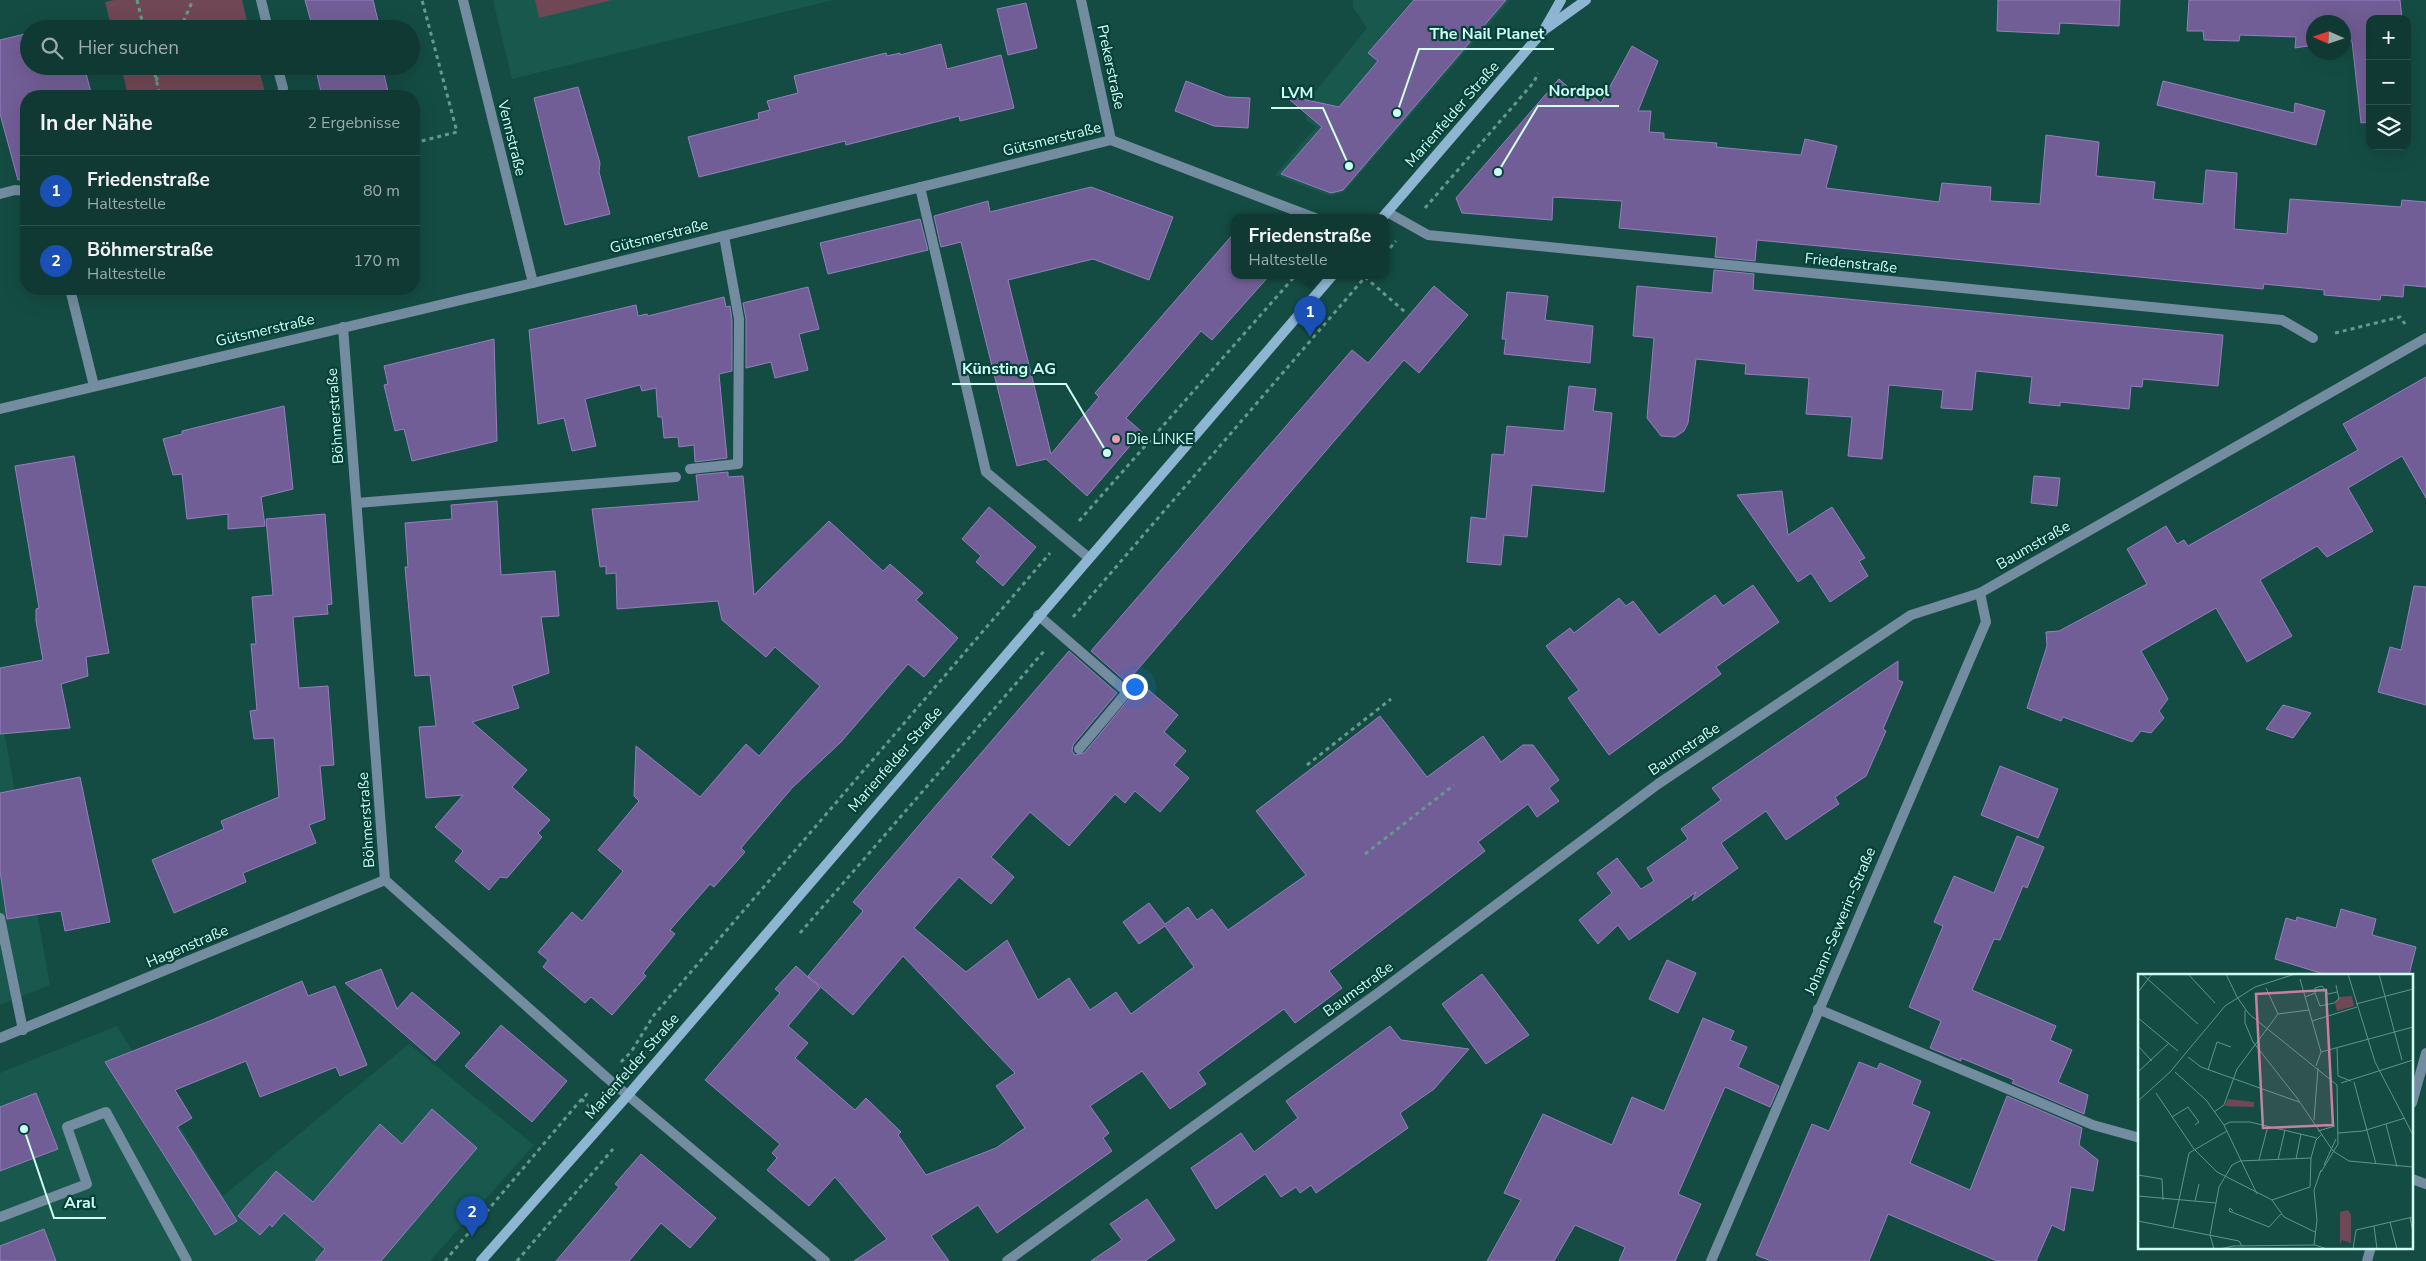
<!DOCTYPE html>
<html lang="de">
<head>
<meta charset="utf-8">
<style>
	:root { --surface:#0f3932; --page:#18403a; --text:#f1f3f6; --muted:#9bacac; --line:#2f534d; --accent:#e69b98 }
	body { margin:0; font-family:"Nunito Sans",sans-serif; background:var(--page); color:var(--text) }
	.controls { position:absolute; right:15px; top:15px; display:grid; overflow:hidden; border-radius:10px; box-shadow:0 5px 20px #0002 }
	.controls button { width:45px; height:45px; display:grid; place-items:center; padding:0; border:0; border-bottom:1px solid var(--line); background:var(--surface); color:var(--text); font:25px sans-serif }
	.compass { position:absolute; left:2306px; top:15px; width:45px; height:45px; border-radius:50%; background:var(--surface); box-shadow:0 5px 20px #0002; rotate:273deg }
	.you { position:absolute; left:1134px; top:686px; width:18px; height:18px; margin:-12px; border:4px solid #fff; border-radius:50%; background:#1a73e8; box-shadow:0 0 0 8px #1a73e833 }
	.badge { display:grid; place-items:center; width:32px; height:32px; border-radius:50%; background:var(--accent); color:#fff; font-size:16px; font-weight:700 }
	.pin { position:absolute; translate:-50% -41px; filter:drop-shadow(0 1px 2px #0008) }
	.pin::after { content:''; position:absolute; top:26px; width:18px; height:15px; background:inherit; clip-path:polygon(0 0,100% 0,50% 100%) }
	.popup { position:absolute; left:1231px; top:214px; width:158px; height:65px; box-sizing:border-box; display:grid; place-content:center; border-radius:10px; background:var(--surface); filter:drop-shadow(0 1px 4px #0005); font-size:16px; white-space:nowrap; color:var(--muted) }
	.popup b { font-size:19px; color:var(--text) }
	.popup::after { content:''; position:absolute; left:50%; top:100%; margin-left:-10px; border:10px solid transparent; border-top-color:var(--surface) }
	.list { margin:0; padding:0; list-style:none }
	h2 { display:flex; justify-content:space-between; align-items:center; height:65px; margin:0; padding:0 20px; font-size:21px }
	h2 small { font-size:16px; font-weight:400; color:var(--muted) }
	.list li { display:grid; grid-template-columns:32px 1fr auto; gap:15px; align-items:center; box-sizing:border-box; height:70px; padding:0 20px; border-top:1px solid var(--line) }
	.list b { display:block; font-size:19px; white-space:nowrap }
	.list p { margin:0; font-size:16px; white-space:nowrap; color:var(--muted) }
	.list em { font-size:16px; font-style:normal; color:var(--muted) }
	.icon { flex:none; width:28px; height:28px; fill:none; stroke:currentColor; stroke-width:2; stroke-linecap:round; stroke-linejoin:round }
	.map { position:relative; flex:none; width:2426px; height:1261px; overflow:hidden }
	.search { position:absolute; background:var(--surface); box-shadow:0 5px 20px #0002; left:20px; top:20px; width:400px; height:55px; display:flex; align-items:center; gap:12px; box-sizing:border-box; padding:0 18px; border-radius:28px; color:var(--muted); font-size:19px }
	.panel { position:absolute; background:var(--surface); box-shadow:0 5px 20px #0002; left:20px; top:90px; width:400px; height:205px; border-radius:20px }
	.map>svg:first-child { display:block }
	.built { fill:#18584d }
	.green { fill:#704754 }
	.building { fill:#725e96; stroke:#957ebf }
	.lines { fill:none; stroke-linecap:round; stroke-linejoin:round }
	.path { stroke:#64998f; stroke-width:3; stroke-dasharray:4 4; stroke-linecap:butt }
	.lane { stroke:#738c9f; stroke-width:10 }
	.street { stroke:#738c9f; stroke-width:10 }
	.secondary { stroke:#8eb6d3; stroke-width:10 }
	.poi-dot { fill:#f09ab5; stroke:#044139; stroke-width:2 }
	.labels { text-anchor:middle; stroke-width:4.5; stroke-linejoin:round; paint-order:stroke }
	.street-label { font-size:15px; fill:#d0fff4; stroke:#044139 }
	.poi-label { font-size:15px; fill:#d0fff4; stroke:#044139; text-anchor:start }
	.inset-road { fill:none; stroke:#5f948a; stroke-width:1 }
	.view { fill:#c880a0; fill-opacity:0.15; stroke:#c880a0; stroke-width:2.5 }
	.inset-edge { fill:none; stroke:#d0fff4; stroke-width:2.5 }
	.leader { fill:none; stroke:#d0fff4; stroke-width:2 }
	.callout-dot { fill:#d0fff4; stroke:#044139; stroke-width:2 }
	.callout-label { font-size:16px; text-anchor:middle; font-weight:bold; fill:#d0fff4; stroke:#044139; stroke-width:4.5; stroke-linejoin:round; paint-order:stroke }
</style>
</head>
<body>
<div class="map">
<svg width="2426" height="1261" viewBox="0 0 2426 1261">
	<rect width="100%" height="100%" fill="#144c43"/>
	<g class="built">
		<polygon points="493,0 833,0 512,79"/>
		<polygon points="1353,0 1510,0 1344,192 1330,196 1275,175 1316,127 1306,120 1306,103 1367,28 1353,7"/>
		<polygon points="0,709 50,985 0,1005"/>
		<polygon points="117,1026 223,1196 409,1044 534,1145 430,1261 0,1261 0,1073"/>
	</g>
	<g class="green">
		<polygon points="114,0 242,0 249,29 112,29 105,2"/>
		<polygon points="535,0 612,0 539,18"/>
		<polygon points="121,66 258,66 266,96 128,96"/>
	</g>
	<g class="building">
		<polygon points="305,0 373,0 380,29 313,29"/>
		<polygon points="1414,0 1506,0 1343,190 1331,193 1281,174 1322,127 1284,95 1339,107 1378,61 1368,53"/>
		<polygon points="1998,0 2120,0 2119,26 2060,23 2059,34 1997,31"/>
		<polygon points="2189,0 2400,0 2402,19 2370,19 2370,122 2361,123 2352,41 2344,42 2344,22 2314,22 2314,45 2295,48 2296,37 2240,35 2239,41 2204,40 2203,31 2187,31"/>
		<polygon points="1026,3 1037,48 1008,55 997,9"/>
		<polygon points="29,33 29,66 84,66 92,96 26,96 26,179 18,180 0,114 0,40"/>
		<polygon points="941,44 947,69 1001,55 1014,108 960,121 959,116 846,145 845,141 699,177 688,137 759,119 758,113 770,110 767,101 798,93 794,76 886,53 887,56 900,53 900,55"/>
		<polygon points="1632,46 1658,61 1638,111 1651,111 1649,132 1664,133 1664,139 1717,143 1716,147 1801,155 1805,139 1837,146 1826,188 1939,202 1942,183 1991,187 1990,201 2040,204 2046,135 2099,142 2096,176 2155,182 2153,199 2203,204 2206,170 2237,173 2234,229 2287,234 2290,199 2401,207 2402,200 2426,202 2426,287 2404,285 2403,297 2381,295 2380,300 2324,295 2324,290 2264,284 2263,289 1757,240 1755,261 1715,257 1717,237 1619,228 1622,201 1553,197 1552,220 1462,213 1456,198 1559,79 1577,95 1583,88 1601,103"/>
		<polygon points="315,66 382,66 389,96 322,96"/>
		<polygon points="1186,81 1227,97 1250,98 1248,128 1214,126 1175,111"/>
		<polygon points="2163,81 2294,113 2295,103 2325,111 2316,145 2157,105"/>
		<polygon points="578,87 600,163 599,172 610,214 565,225 534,98"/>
		<polygon points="1091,187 1173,217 1149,280 1093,259 1008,280 1051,454 1099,397 1095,393 1235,232 1235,276 1269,276 1212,340 1201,331 1126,418 1142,432 1087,496 1046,459 1017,466 961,242 941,247 934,216 988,201 990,212"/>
		<polygon points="920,219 928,250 828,274 820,243"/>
		<polygon points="1714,270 1754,274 1753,290 2223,335 2218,386 2143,379 2142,387 2131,386 2129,409 2060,402 2060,406 2029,403 2032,377 1976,371 1972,410 1941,408 1943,390 1889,385 1882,459 1848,456 1852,417 1806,414 1809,378 1745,374 1746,364 1696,359 1688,423 1684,431 1675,437 1661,436 1647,418 1654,338 1633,336 1637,286 1712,293"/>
		<polygon points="1434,286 1468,315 1419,373 1404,360 1132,676 1178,715 1164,732 1186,751 1174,765 1189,778 1160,812 1135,791 1125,803 1115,794 1069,846 1030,812 991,857 1014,877 991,904 959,877 914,928 966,972 1007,940 1038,1000 1069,978 1090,1010 1116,992 1131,1014 1194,967 1165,926 1139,944 1123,922 1149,903 1165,924 1188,907 1197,920 1212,909 1228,930 1306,875 1256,811 1380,716 1427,777 1483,736 1501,762 1523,745 1533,745 1559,780 1549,788 1559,801 1537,817 1528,804 1478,842 1485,851 1329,971 1342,988 1295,1023 1284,1009 1198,1072 1206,1084 1170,1109 1142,1071 1090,1106 1109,1133 1103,1138 1112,1151 997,1233 978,1205 931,1236 949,1261 854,1261 887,1239 835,1177 809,1206 767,1170 777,1158 772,1153 780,1144 705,1080 780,993 775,989 796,966 820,988 788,1026 808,1043 795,1058 855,1110 866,1098 901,1132 898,1135 926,1175 996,1148 1025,1128 996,1086 1015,1073 903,956 853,1015 808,976 863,911 853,902 1069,651 1117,693 1073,745 1072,751 1075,755 1084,753 1134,693 1132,687 1091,651 1352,350 1368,363"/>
		<polygon points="808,287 819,329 799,334 808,370 775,378 771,362 746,368 746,319 743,303"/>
		<polygon points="1507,292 1548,296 1545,320 1593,326 1590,363 1504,354 1506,339 1502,339"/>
		<polygon points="724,297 726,307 730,306 732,320 732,371 719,374 727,458 695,462 694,445 679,447 678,437 664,438 662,417 658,417 656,388 642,391 640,385 585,399 596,446 572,451 564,418 538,424 529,330 636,305 638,316 647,314 648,316"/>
		<polygon points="494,339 497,441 412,461 404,429 395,431 384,385 388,384 384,366"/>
		<polygon points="2426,377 2426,498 2402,456 2348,488 2373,531 2327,557 2317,546 2260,580 2292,636 2247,662 2216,608 2141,651 2168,699 2159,711 2164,718 2151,733 2141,731 2132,742 2063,717 2061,721 2027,708 2047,646 2046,632 2059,631 2147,584 2127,549 2166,526 2177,544 2184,540 2188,546 2358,450 2343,424"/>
		<polygon points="1569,386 1596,389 1593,411 1612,413 1604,492 1532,485 1527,537 1504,535 1501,565 1467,562 1471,517 1486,519 1492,454 1504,455 1507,426 1564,431"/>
		<polygon points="284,406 293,489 261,497 265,526 228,529 228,514 187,519 182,474 173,475 163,439 182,434 182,431"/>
		<polygon points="74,456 109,653 86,657 88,676 61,684 70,728 0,734 0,668 43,660 36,621 36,609 39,608 15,466"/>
		<polygon points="728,472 728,477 743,476 754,595 829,521 883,571 890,564 923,593 916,600 958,638 924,677 908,664 841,742 792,788 741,848 745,852 714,887 710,884 670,930 675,934 643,973 646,976 612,1015 591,997 585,1003 543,967 548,960 538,952 572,912 582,921 623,871 598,850 639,801 634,796 636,746 700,797 746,744 759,756 820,686 775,647 766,657 722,620 718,601 617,609 616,573 606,574 606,566 600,567 592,509 699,501 696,475"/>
		<polygon points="2034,476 2060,478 2057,506 2031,503"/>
		<polygon points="1782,491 1788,535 1832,507 1865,558 1859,561 1868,576 1830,602 1811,573 1798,582 1737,495"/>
		<polygon points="497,501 501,575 555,571 559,616 541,617 549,673 512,686 519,708 472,722 527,770 512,787 550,820 538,833 542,837 507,878 500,877 489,890 455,861 463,851 435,827 463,795 426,798 419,727 436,726 430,675 415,676 405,567 408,567 405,523 452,519 451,505"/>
		<polygon points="989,507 1036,547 1003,586 976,562 981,556 962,539"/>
		<polygon points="325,514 332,604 327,605 328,614 293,617 299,688 328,686 334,765 320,766 325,819 309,825 316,843 243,873 246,882 174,913 152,860 224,829 221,821 279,797 274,738 254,739 250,711 257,710 251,644 256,644 252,597 273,595 266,519"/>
		<polygon points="1753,585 1779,622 1716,667 1721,674 1609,755 1568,698 1579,690 1546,646 1570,628 1574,633 1619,598 1626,606 1633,601 1659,635 1715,595 1723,606"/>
		<polygon points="2414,586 2426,587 2426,705 2378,692 2390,647 2401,650"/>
		<polygon points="1898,661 1898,680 1903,682 1883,729 1886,731 1866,776 1835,797 1839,804 1786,840 1766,811 1721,843 1738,868 1692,901 1696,892 1629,940 1618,925 1598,944 1579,920 1612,893 1597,873 1617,858 1641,889 1654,881 1647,868 1688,839 1681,829 1721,800 1712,788"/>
		<polygon points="2283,705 2311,713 2293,738 2266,729"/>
		<polygon points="2000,766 2058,789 2038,838 1981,815"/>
		<polygon points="80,777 110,922 65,931 61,911 7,919 0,871 0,793"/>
		<polygon points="2017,836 2044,847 2027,888 2023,886 2000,940 1994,939 1972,990 2056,1026 2050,1040 2072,1050 2058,1082 2088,1095 2084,1114 2012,1083 2014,1080 1961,1058 1961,1061 1930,1048 1941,1021 1909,1007 1943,926 1934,922 1954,876 1994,893"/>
		<polygon points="2341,909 2376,919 2372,935 2416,947 2409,975 2327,975 2275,959 2286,918 2296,921 2297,917 2336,928"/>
		<polygon points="1667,960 1696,973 1678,1013 1649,999"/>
		<polygon points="381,969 397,1009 412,992 460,1033 435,1061 345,983"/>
		<polygon points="1482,974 1529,1035 1486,1064 1442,1004"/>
		<polygon points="302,981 308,996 335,986 367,1065 340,1076 336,1067 260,1097 246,1061 175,1090 192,1118 177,1127 237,1221 215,1235 105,1062 212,1020"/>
		<polygon points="1703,1018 1734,1031 1730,1040 1747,1047 1738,1067 1779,1086 1770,1107 1725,1087 1678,1194 1701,1204 1675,1261 1619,1261 1625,1247 1575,1225 1554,1261 1487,1261 1521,1200 1504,1193 1543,1114 1612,1145 1632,1097 1664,1111"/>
		<polygon points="501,1025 567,1081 532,1122 465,1066"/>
		<polygon points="1390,1026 1401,1040 1469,1049 1434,1089 1400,1113 1408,1128 1316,1193 1311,1185 1300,1193 1296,1187 1281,1197 1265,1174 1216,1209 1191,1168 1241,1133 1254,1152 1298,1118 1286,1101"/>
		<polygon points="1859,1062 1877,1069 1880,1063 1921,1081 1912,1104 1930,1112 1910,1163 1970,1190 2007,1096 2082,1128 2079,1145 2098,1160 2093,1191 2071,1187 2064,1231 2052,1225 2036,1261 1997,1261 1888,1214 1869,1261 1771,1261 1756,1255 1812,1124 1829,1131"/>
		<polygon points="36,1093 58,1149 0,1171 0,1107"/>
		<polygon points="432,1109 477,1148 381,1261 315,1261 325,1249 284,1213 272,1227 270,1224 260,1235 238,1216 276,1171 313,1202 380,1124 402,1144"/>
		<polygon points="641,1154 716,1218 690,1248 661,1223 629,1261 556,1261 619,1187 615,1184"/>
		<polygon points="1147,1199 1175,1240 1145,1261 1091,1261 1122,1240 1110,1224"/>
		<polygon points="44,1229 56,1261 0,1261 0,1246"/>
	</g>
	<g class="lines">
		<g class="path">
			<polyline points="137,0 144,29"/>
			<polyline points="180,29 193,0"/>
			<polyline points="153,66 160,96"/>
			<polyline points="156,81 163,66"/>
			<polyline points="414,143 457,132 422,0"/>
			<polyline points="1425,208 1534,82 1538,73"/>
			<polyline points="1385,254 1396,241"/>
			<polyline points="1365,277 1405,312"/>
			<polyline points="2335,333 2400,317 2405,324"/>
			<polyline points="1079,521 1295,276"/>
			<polyline points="1073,617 1366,276"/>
			<polyline points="1307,765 1391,699"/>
			<polyline points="1365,854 1454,785"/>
			<polyline points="800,933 1045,650"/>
			<polyline points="621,1062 631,1052 654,1015 1050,553"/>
			<polyline points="581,1099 590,1107"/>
			<polyline points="445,1261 579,1102 589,1092"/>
			<polyline points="517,1261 613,1149"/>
		</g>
		<g class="lane">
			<polyline points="920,187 986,472 1089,558"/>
			<polyline points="690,469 738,464 739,319 724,236"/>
			<polyline points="357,503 676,477"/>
			<polyline points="1038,615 1127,692 1079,749"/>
			<polyline points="0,918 23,1030"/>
			<polyline points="1818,1009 2093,1125 2140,1138"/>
			<polyline points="0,1217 87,1184 67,1127 106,1112 187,1261"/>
		</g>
		<g class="street">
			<polyline points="261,0 268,29"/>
			<polyline points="463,0 533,283"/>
			<polyline points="1081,0 1111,140"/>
			<polyline points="277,66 283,88 282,96"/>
			<polyline points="0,194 15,190 26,191"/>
			<polyline points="1387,212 1428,235 2282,320 2313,338"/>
			<polyline points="70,289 94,386"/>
			<polyline points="343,327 385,880 606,1077 825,1261"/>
			<polyline points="0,409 533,283 1111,140 1315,218"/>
			<polyline points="0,1038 385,880"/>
			<polyline points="2412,1103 2426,1053"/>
			<polyline points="2412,1179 2426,1184"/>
			<polyline points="1007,1261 1378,993 1658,784 1911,615 1980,593 2426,338"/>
			<polyline points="1711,1261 1986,622 1980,593"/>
			<polyline points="2367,1261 2371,1247"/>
		</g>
		<g class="secondary">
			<polyline points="1547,28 1586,0"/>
			<polyline points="1382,218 1544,30 1561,0"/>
			<polyline points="481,1261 628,1095 1332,276"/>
		</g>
	</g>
	<circle class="poi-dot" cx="1116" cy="439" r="5"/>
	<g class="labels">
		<g class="street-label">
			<text transform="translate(1111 67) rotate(78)" y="5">Prekerstraße</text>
			<text transform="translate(1452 114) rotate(-49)" y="5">Marienfelder Straße</text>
			<text transform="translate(512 138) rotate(76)" y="5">Vennstraße</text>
			<text transform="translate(1052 139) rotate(-14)" y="5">Gütsmerstraße</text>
			<text transform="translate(659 236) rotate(-14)" y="5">Gütsmerstraße</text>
			<text transform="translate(1851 263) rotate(6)" y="5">Friedenstraße</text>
			<text transform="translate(265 330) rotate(-13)" y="5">Gütsmerstraße</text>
			<text transform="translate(335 416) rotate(-94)" y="5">Böhmerstraße</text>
			<text transform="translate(2033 545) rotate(-30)" y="5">Baumstraße</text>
			<text transform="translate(1684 749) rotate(-34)" y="5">Baumstraße</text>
			<text transform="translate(895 759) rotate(-49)" y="5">Marienfelder Straße</text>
			<text transform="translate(366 820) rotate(-94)" y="5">Böhmerstraße</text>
			<text transform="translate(1840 921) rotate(-67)" y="5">Johann-Sewerin-Straße</text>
			<text transform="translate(187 946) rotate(-23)" y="5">Hagenstraße</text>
			<text transform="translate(1358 989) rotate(-36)" y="5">Baumstraße</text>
			<text transform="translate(632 1066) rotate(-49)" y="5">Marienfelder Straße</text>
		</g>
		<g class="poi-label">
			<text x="1126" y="444">Die LINKE</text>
		</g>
	</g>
	<g transform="translate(2138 974)">
		<rect width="275" height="275" fill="#144c43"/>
		<path d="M214,22L216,32L199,37L197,29L201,23ZM90,125L116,128V133L87,132ZM210,236L213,241V269L204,266L202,270V238Z" fill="#704754"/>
		<path class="inset-road" d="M4,0L60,50M50,0L77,29M88,0L99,23M210,0L237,88L275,161M241,0L264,86M162,5L183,78L178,92M128,14L140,40M0,18L14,0M177,19V14L184,12L190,20L199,18M99,23L111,40L199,111L200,170L183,198M167,23L177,19L182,32L196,29L201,25L198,11M218,30L275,15M107,36V49L115,68L159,124L195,177L211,187L275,193M0,44L40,77M174,47L219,33M0,72L14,87M199,74L200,102L213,107M183,78L275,53M50,83L63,93L161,128M70,96L79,68L93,73M0,98L31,69M37,98L68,126L86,151L119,220M216,108L238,190M203,109L275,86M18,119L56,175L79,198L134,226L146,243L177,258M0,127L32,98L87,32L117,13L157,0M76,138L86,131L99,95L140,40L171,36M34,143L50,133L61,148L57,151M176,146L180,94M248,150L259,193M86,151L92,148H112L179,164M180,157L197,152M200,159L225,157L267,144M158,185L163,160M121,186L130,152M140,186L147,156M186,191L198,165M0,201L24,205L25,226M0,222L78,229M134,226L172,213L173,184L178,166L183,161M57,227L61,210M95,237L92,234L91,237L131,253L143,240M272,243L275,258M0,247L101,267L104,272M252,248L259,275M236,252L239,275M35,254L51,179L89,157M176,271L179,246L176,216L183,196M76,275L72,261L81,213L94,191L102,187L173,184M82,275L95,272L177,271L189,275M215,275L218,256L275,243"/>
		<path class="view" d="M188,16L195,151L125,154L118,20Z"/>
		<rect width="275" height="275" class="inset-edge"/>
	</g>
	<path class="leader" d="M1397 113L1419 49H1554M1498 172L1538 106H1619M1349 166L1323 108H1271M1107 453L1066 384H952M24 1129L54 1218H106"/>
	<g class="callout-dot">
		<circle cx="1397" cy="113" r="5"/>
		<circle cx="1498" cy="172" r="5"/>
		<circle cx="1349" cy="166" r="5"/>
		<circle cx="1107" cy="453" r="5"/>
		<circle cx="24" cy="1129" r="5"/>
	</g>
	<g class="callout-label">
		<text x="1487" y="39">The Nail Planet</text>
		<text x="1579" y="96">Nordpol</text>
		<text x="1297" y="98">LVM</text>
		<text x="1009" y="374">Künsting AG</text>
		<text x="80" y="1208">Aral</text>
	</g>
</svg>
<div class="controls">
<button>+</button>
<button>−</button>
<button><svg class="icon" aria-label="layers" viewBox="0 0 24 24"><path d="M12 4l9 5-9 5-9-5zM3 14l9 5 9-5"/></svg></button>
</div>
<svg class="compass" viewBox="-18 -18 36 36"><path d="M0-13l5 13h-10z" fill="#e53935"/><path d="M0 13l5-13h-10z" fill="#9bacac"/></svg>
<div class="you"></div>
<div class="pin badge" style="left:1310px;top:337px;background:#1a4fb4">1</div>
<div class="popup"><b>Friedenstraße</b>Haltestelle</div>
<div class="pin badge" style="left:472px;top:1237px;background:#1a4fb4">2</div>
<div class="search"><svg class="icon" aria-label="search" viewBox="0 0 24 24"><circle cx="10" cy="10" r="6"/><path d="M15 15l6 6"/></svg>Hier suchen</div>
<section class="panel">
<h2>In der Nähe<small>2 Ergebnisse</small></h2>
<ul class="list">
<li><span class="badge" style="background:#1a4fb4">1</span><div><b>Friedenstraße</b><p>Haltestelle</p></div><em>80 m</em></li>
<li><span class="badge" style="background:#1a4fb4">2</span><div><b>Böhmerstraße</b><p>Haltestelle</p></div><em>170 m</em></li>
</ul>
</section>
</div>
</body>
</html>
